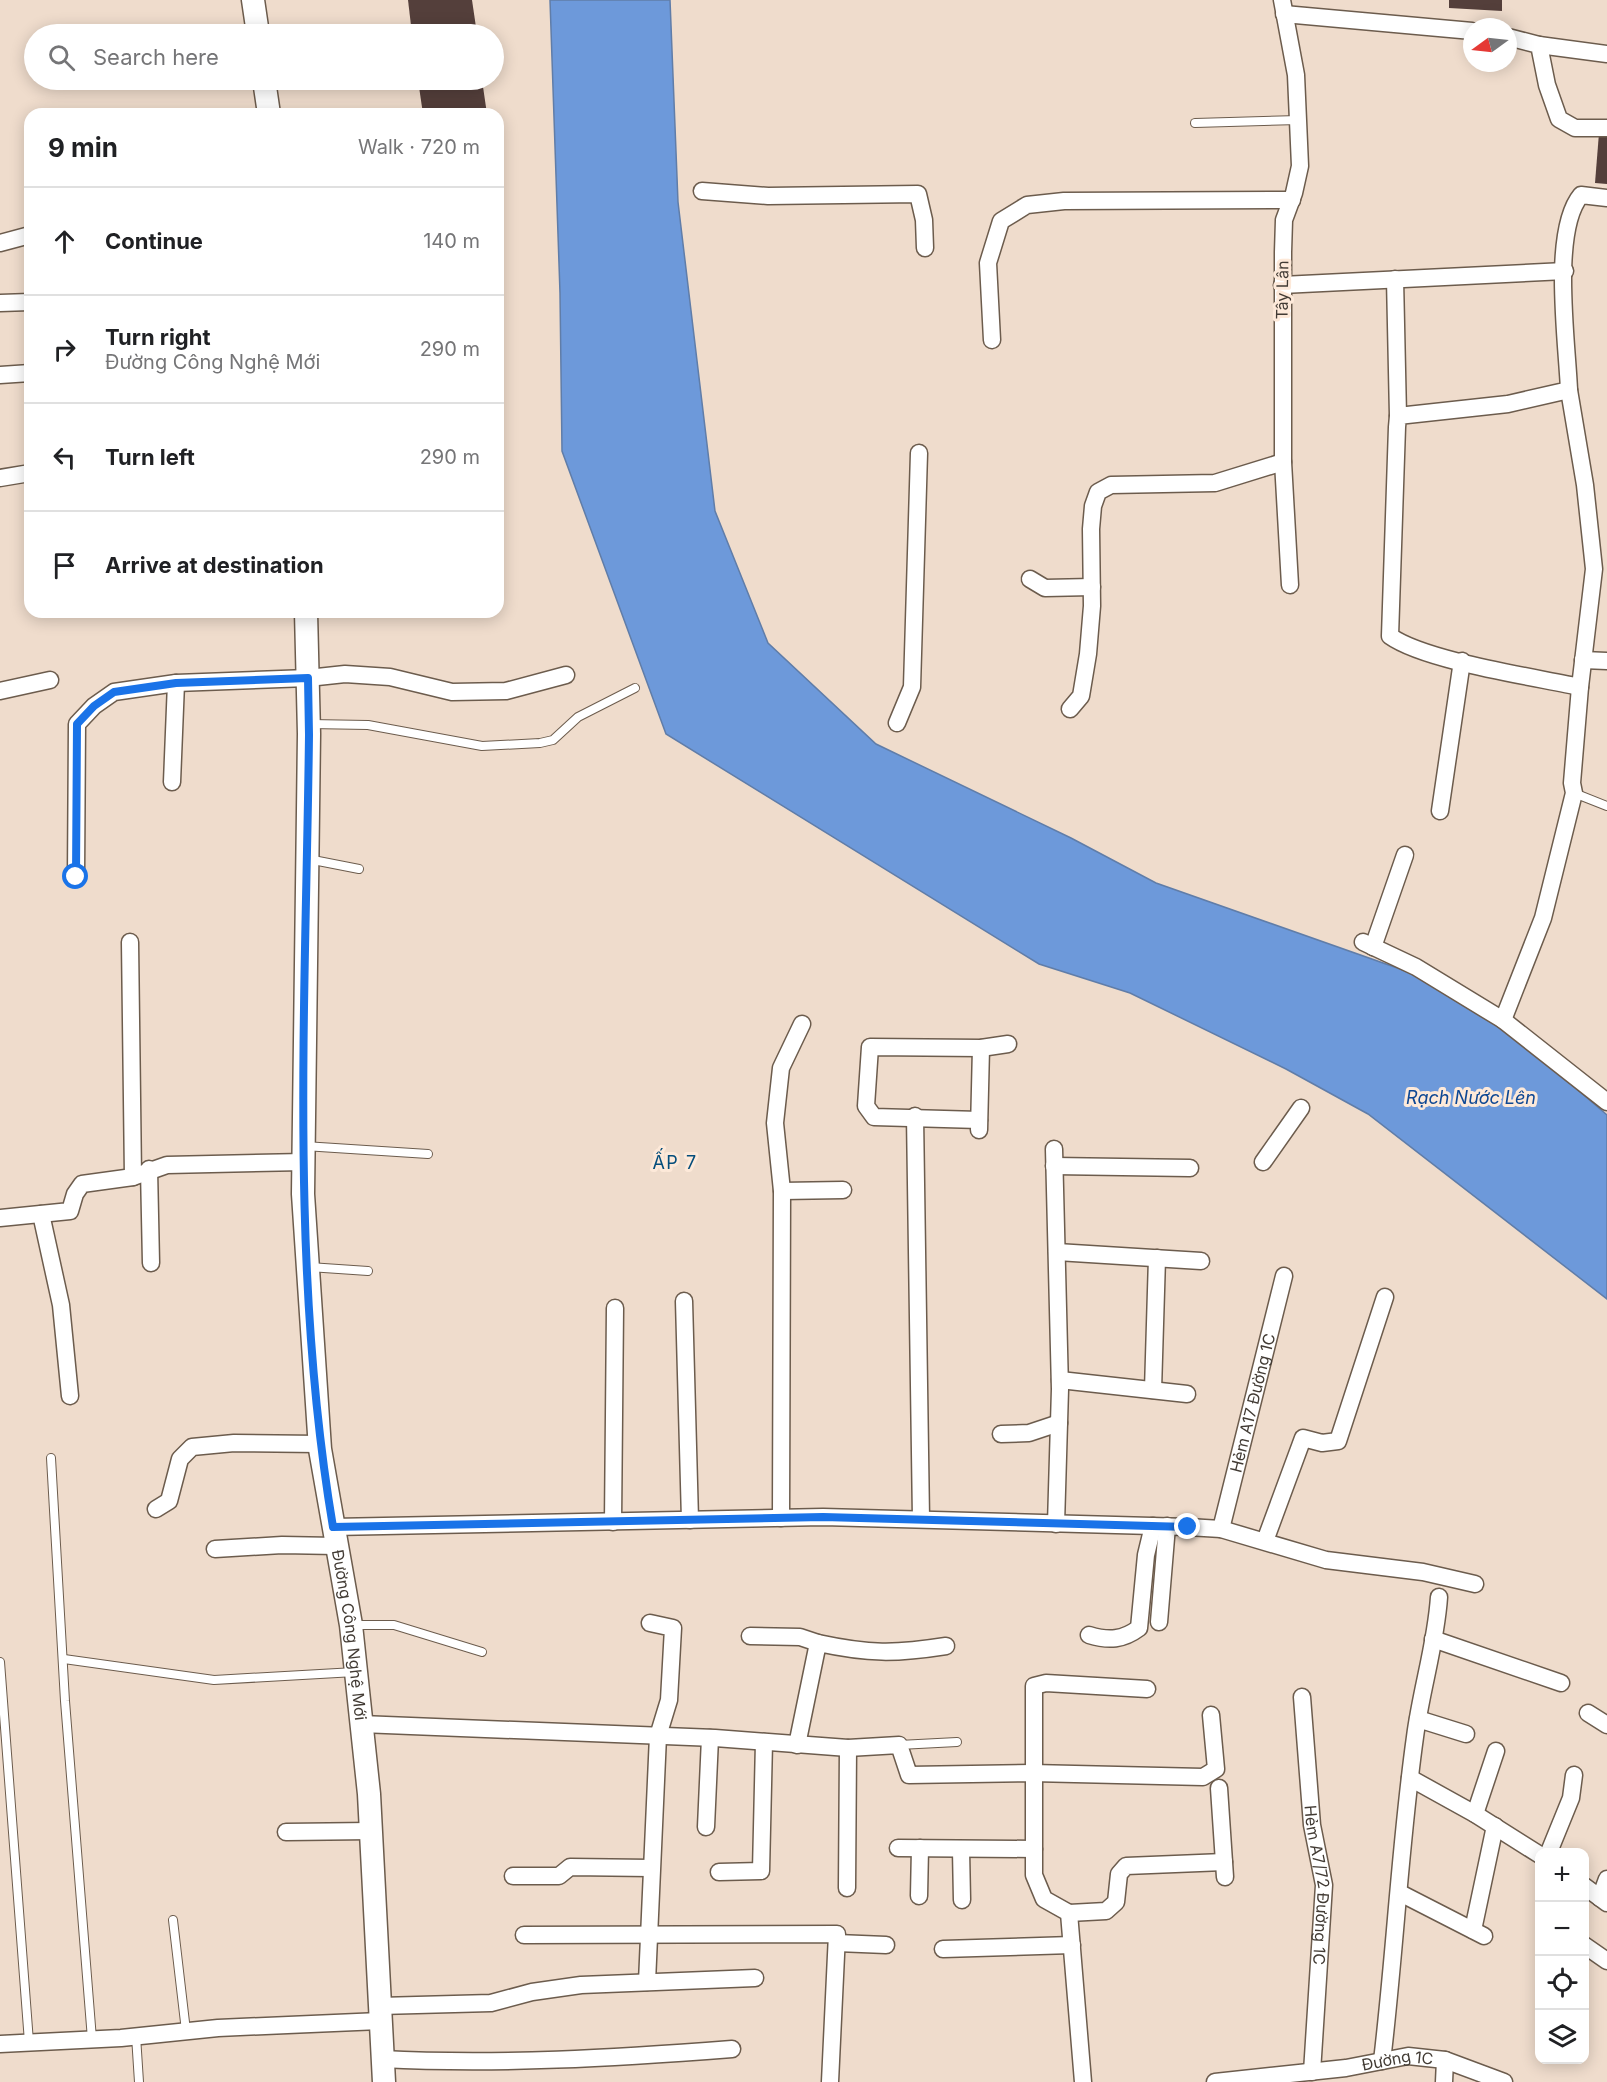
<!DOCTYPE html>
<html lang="en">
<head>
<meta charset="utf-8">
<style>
	:root { --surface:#fff; --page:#f2f2f2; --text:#202124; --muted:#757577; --line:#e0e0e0 }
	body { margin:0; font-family:Inter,sans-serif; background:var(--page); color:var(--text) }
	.controls { position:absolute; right:18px; bottom:18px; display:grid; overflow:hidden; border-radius:12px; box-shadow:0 3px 15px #0003 }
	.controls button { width:54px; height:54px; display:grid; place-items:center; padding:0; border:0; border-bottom:2px solid var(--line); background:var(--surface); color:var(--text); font:30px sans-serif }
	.compass { position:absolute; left:1463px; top:18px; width:54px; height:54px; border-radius:50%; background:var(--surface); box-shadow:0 3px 15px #0003; rotate:255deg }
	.stop { position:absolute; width:18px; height:18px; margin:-14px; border:4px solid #1a73e8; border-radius:50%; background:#fff }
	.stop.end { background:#1a73e8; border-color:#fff; box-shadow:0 2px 6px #0008 }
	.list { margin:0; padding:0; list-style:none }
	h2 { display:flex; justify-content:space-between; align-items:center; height:78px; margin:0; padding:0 24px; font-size:26px }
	h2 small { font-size:20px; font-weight:400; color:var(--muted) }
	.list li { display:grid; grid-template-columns:39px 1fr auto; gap:18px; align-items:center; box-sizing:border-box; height:108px; padding:0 24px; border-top:2px solid var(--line) }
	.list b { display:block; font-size:22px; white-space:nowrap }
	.list p { margin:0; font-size:20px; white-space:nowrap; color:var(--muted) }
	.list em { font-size:20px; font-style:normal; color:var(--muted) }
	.icon { flex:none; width:33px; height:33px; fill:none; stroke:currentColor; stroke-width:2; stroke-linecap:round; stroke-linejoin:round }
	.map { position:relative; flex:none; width:1607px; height:2082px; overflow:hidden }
	.search { position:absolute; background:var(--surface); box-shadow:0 3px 15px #0003; left:24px; top:24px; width:480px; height:66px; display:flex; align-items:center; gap:15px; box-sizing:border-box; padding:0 21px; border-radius:33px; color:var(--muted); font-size:22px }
	.panel { position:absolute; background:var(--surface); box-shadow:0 3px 15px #0003; left:24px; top:108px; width:480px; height:510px; border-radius:18px }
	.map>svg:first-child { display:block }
	.water { fill:#6d99da; stroke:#607da8; stroke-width:1.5 }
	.building { fill:#543f3b }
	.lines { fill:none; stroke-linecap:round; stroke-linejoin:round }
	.lane-casing { stroke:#6c5c4d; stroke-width:10 }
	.street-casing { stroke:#6c5c4d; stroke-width:19 }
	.secondary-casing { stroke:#6c5c4d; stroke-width:25 }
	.lane { stroke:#fff; stroke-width:8 }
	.street { stroke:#fff; stroke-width:16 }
	.secondary { stroke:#fff; stroke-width:22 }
	.route { stroke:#1a73e8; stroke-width:8 }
	.labels { text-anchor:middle; stroke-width:6; stroke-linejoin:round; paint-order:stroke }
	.street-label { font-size:16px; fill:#423b34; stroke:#fde9d9 }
	.water-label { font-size:18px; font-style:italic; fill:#0e4793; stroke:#fde9d9 }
	.neighbourhood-label { font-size:18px; letter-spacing:1.5px; fill:#044d7b; stroke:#fde9d9 }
</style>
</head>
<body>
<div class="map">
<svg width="1607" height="2082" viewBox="0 0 1607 2082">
	<rect width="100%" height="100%" fill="#efdccc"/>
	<polygon class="water" points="550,0 670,0 678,202 715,511 768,643 876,744 1071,838 1156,883 1420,976 1507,1029 1607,1115 1607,1299 1368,1114 1286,1069 1130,993 1039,964 666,734 562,451 560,293"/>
	<g class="building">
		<polygon points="408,0 472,0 477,34 412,34"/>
		<polygon points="1449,0 1502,0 1502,11 1449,8"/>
		<polygon points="418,80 482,80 487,114 423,114"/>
		<polygon points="1599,133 1607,134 1607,184 1595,183"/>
	</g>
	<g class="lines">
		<g class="lane-casing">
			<g id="lane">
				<polyline points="1195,123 1299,120"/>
				<polyline points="310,724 368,725 482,746 540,743 553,740 578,717 635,688"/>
				<polyline points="1574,793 1607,806"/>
				<polyline points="308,859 359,869"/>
				<polyline points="304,1146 428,1154"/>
				<polyline points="309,1267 368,1271"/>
				<polyline points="51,1458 65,1701 92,2039"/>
				<polyline points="351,1625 394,1625 482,1652"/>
				<polyline points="64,1659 214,1680 355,1672"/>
				<polyline points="0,1662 29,2042"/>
				<polyline points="899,1745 957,1742"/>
				<polyline points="173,1920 186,2031"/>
				<polyline points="136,2036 139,2082"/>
			</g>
		</g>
		<g class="street-casing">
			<g id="street">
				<polyline points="1282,0 1296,75 1300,166 1294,193 1284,220 1283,252 1283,462 1290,585"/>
				<polyline points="1284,14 1472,31"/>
				<polyline points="1508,37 1539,45 1547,85 1559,119 1575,128 1607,128"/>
				<polyline points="1539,45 1607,54"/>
				<polyline points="702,191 768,196 918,194 924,220 925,248"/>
				<polyline points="0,243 30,235"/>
				<polyline points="1395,279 1398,416"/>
				<polyline points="1282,285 1565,271"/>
				<polyline points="0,303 30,302"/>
				<polyline points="992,340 988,263 1001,221 1027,205 1064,201 1292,200"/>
				<polyline points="0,375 30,373"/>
				<polyline points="0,478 30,473"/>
				<polyline points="1030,579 1045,588 1092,587"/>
				<polyline points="1583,660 1607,661"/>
				<path d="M1580,687C1534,677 1425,661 1390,636L1397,427L1398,416L1508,404L1569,390C1567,341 1551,231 1581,195L1607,198"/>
				<polyline points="0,691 50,680"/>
				<polyline points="1070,709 1081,696 1088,654 1092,606 1091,529 1093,506 1098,492 1111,485 1215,483 1283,462"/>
				<polyline points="897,723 912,687 919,453"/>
				<polyline points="172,782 176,683"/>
				<polyline points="1440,811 1462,661"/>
				<polyline points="76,877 77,724 94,706 114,692 176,683 308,678 345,674 390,677 452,692 506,691 566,675"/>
				<polyline points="130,942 133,1177"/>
				<polyline points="1363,942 1416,967 1503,1020 1607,1102"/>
				<polyline points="1373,947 1405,855"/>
				<polyline points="1503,1020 1543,918 1574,793 1572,783 1580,687 1594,569 1585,485 1569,390"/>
				<polyline points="915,1116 921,1519"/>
				<polyline points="979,1120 874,1117 866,1106 870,1047 981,1048 1008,1044"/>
				<polyline points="979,1130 981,1048"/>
				<polyline points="1054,1149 1060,1389 1056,1524"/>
				<polyline points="1263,1162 1301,1108"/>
				<polyline points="1054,1166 1190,1168"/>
				<polyline points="149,1169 151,1263"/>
				<polyline points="782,1191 843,1190"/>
				<polyline points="41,1214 61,1305 70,1396"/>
				<polyline points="0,1218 70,1211 75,1194 82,1184 133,1177 167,1165 304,1162"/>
				<polyline points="1057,1252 1201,1261"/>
				<polyline points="684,1301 690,1520"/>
				<polyline points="1060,1380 1187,1394"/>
				<polyline points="1153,1390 1157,1258"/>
				<polyline points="1001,1434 1029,1433 1059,1423"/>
				<polyline points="156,1509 169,1501 180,1459 192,1447 234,1443 319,1444"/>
				<polyline points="781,1518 782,1191 775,1123 781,1068 802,1024"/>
				<polyline points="613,1522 615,1308"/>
				<polyline points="333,1527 823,1517 1188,1527 1221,1529 1326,1560 1423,1572 1475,1584"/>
				<path id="s1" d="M1221,1529L1284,1276"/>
				<polyline points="1265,1541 1303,1438 1322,1443 1338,1441 1385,1297"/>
				<polyline points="215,1549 282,1545 336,1546"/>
				<polyline points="1159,1622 1167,1526"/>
				<path d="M1089,1635C1109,1641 1123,1640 1139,1628L1146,1555L1153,1526"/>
				<polyline points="750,1636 800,1637 818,1643"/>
				<polyline points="1433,1639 1561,1683"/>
				<path id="s2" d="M1302,1697L1312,1825L1324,1885L1312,2072"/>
				<polyline points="1588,1713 1607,1725"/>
				<polyline points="1418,1719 1466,1734"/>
				<polyline points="361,1724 715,1738 848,1748 899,1745 909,1775 1032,1773 1203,1777 1216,1769 1211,1715"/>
				<path d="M797,1745L818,1643C869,1654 895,1654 946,1646"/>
				<polyline points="1410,1778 1475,1814 1540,1855"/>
				<polyline points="1219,1788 1225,1877"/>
				<polyline points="1475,1814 1496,1751"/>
				<polyline points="706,1827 710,1738"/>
				<polyline points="286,1832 371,1831"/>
				<polyline points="898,1848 1034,1849"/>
				<polyline points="961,1850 962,1900"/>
				<polyline points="1549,1852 1571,1798 1574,1775"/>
				<polyline points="719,1872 761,1871 764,1742"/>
				<polyline points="513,1876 559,1876 570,1867 651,1868"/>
				<polyline points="1584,1886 1607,1903"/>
				<polyline points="847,1888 848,1748"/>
				<polyline points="1400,1893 1484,1936"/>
				<polyline points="919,1896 920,1848"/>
				<polyline points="1600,1898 1607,1879"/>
				<polyline points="1069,1913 1106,1911 1116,1902 1119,1874 1126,1866 1224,1862"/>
				<polyline points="1473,1930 1495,1826"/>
				<polyline points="524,1935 837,1934 830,2082"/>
				<polyline points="837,1943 886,1945"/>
				<polyline points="1584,1945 1607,1961"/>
				<polyline points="943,1949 1072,1945"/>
				<polyline points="647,1982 658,1736 669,1700 673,1628 650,1623"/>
				<polyline points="380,2006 491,2003 532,1992 581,1985 755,1978"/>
				<polyline points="0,2044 121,2038 218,2028 380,2021"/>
				<path d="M382,2059C499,2065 615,2058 732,2049"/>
				<path d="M1382,2061C1395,1953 1400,1844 1415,1737C1421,1690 1436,1644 1439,1597"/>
				<polyline points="1083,2082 1069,1913 1044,1899 1034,1875 1034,1686 1046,1683 1147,1689"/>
				<path id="s3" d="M1215,2082L1346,2068L1408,2056L1445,2060L1504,2082"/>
				<polyline points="1444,2082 1445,2060"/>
			</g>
		</g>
		<g class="secondary-casing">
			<g id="secondary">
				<polyline points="253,0 258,34"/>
				<polyline points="264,80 269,114"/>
				<path id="s4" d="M306,612L309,734L303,1194L320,1449L351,1625L369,1794L384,2082"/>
			</g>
		</g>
		<use href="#lane" class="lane"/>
		<use href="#street" class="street"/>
		<use href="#secondary" class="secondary"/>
	</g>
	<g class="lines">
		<path class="route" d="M76,877L77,724L94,706L114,692L176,683L308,678L309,735C306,997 289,1267 333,1527L823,1517L1188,1527"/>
	</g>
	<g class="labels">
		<g class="street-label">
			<text transform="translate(1282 290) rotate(-89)" y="6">Tây Lân</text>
			<text dy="6" stroke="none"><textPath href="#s1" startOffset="130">Hẻm A17 Đường 1C</textPath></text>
			<text dy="6" stroke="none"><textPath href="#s4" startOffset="1026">Đường Công Nghệ Mới</textPath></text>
			<text dy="6" stroke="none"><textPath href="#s2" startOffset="189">Hẻm A7/72 Đường 1C</textPath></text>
			<text dy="6" stroke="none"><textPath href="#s3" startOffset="184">Đường 1C</textPath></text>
		</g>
		<g class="water-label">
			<text x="1471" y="1104">Rạch Nước Lên</text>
		</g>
		<g class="neighbourhood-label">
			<text x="675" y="1169">ẤP 7</text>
		</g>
	</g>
</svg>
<div class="controls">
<button>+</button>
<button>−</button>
<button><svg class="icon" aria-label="locate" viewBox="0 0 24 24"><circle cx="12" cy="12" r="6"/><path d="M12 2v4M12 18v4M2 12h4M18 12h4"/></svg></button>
<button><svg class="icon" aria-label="layers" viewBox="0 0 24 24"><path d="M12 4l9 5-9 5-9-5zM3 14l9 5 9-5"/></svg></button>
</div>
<svg class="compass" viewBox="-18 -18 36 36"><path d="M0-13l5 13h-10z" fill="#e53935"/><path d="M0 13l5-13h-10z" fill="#757577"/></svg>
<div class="stop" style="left:76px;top:877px"></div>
<div class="stop end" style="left:1188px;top:1527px"></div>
<div class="search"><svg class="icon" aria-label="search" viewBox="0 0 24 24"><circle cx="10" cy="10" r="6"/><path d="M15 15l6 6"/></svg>Search here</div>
<section class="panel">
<h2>9 min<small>Walk · 720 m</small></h2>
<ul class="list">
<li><svg class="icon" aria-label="ahead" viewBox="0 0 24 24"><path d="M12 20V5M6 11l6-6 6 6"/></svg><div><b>Continue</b></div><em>140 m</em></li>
<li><svg class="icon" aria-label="right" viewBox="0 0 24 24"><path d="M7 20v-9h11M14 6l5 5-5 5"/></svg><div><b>Turn right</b><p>Đường Công Nghệ Mới</p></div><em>290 m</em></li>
<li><svg class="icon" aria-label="left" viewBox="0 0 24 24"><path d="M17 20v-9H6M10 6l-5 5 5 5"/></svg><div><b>Turn left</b></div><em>290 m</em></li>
<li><svg class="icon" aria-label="arrive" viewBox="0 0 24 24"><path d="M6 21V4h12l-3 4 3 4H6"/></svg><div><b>Arrive at destination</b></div></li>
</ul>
</section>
</div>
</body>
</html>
